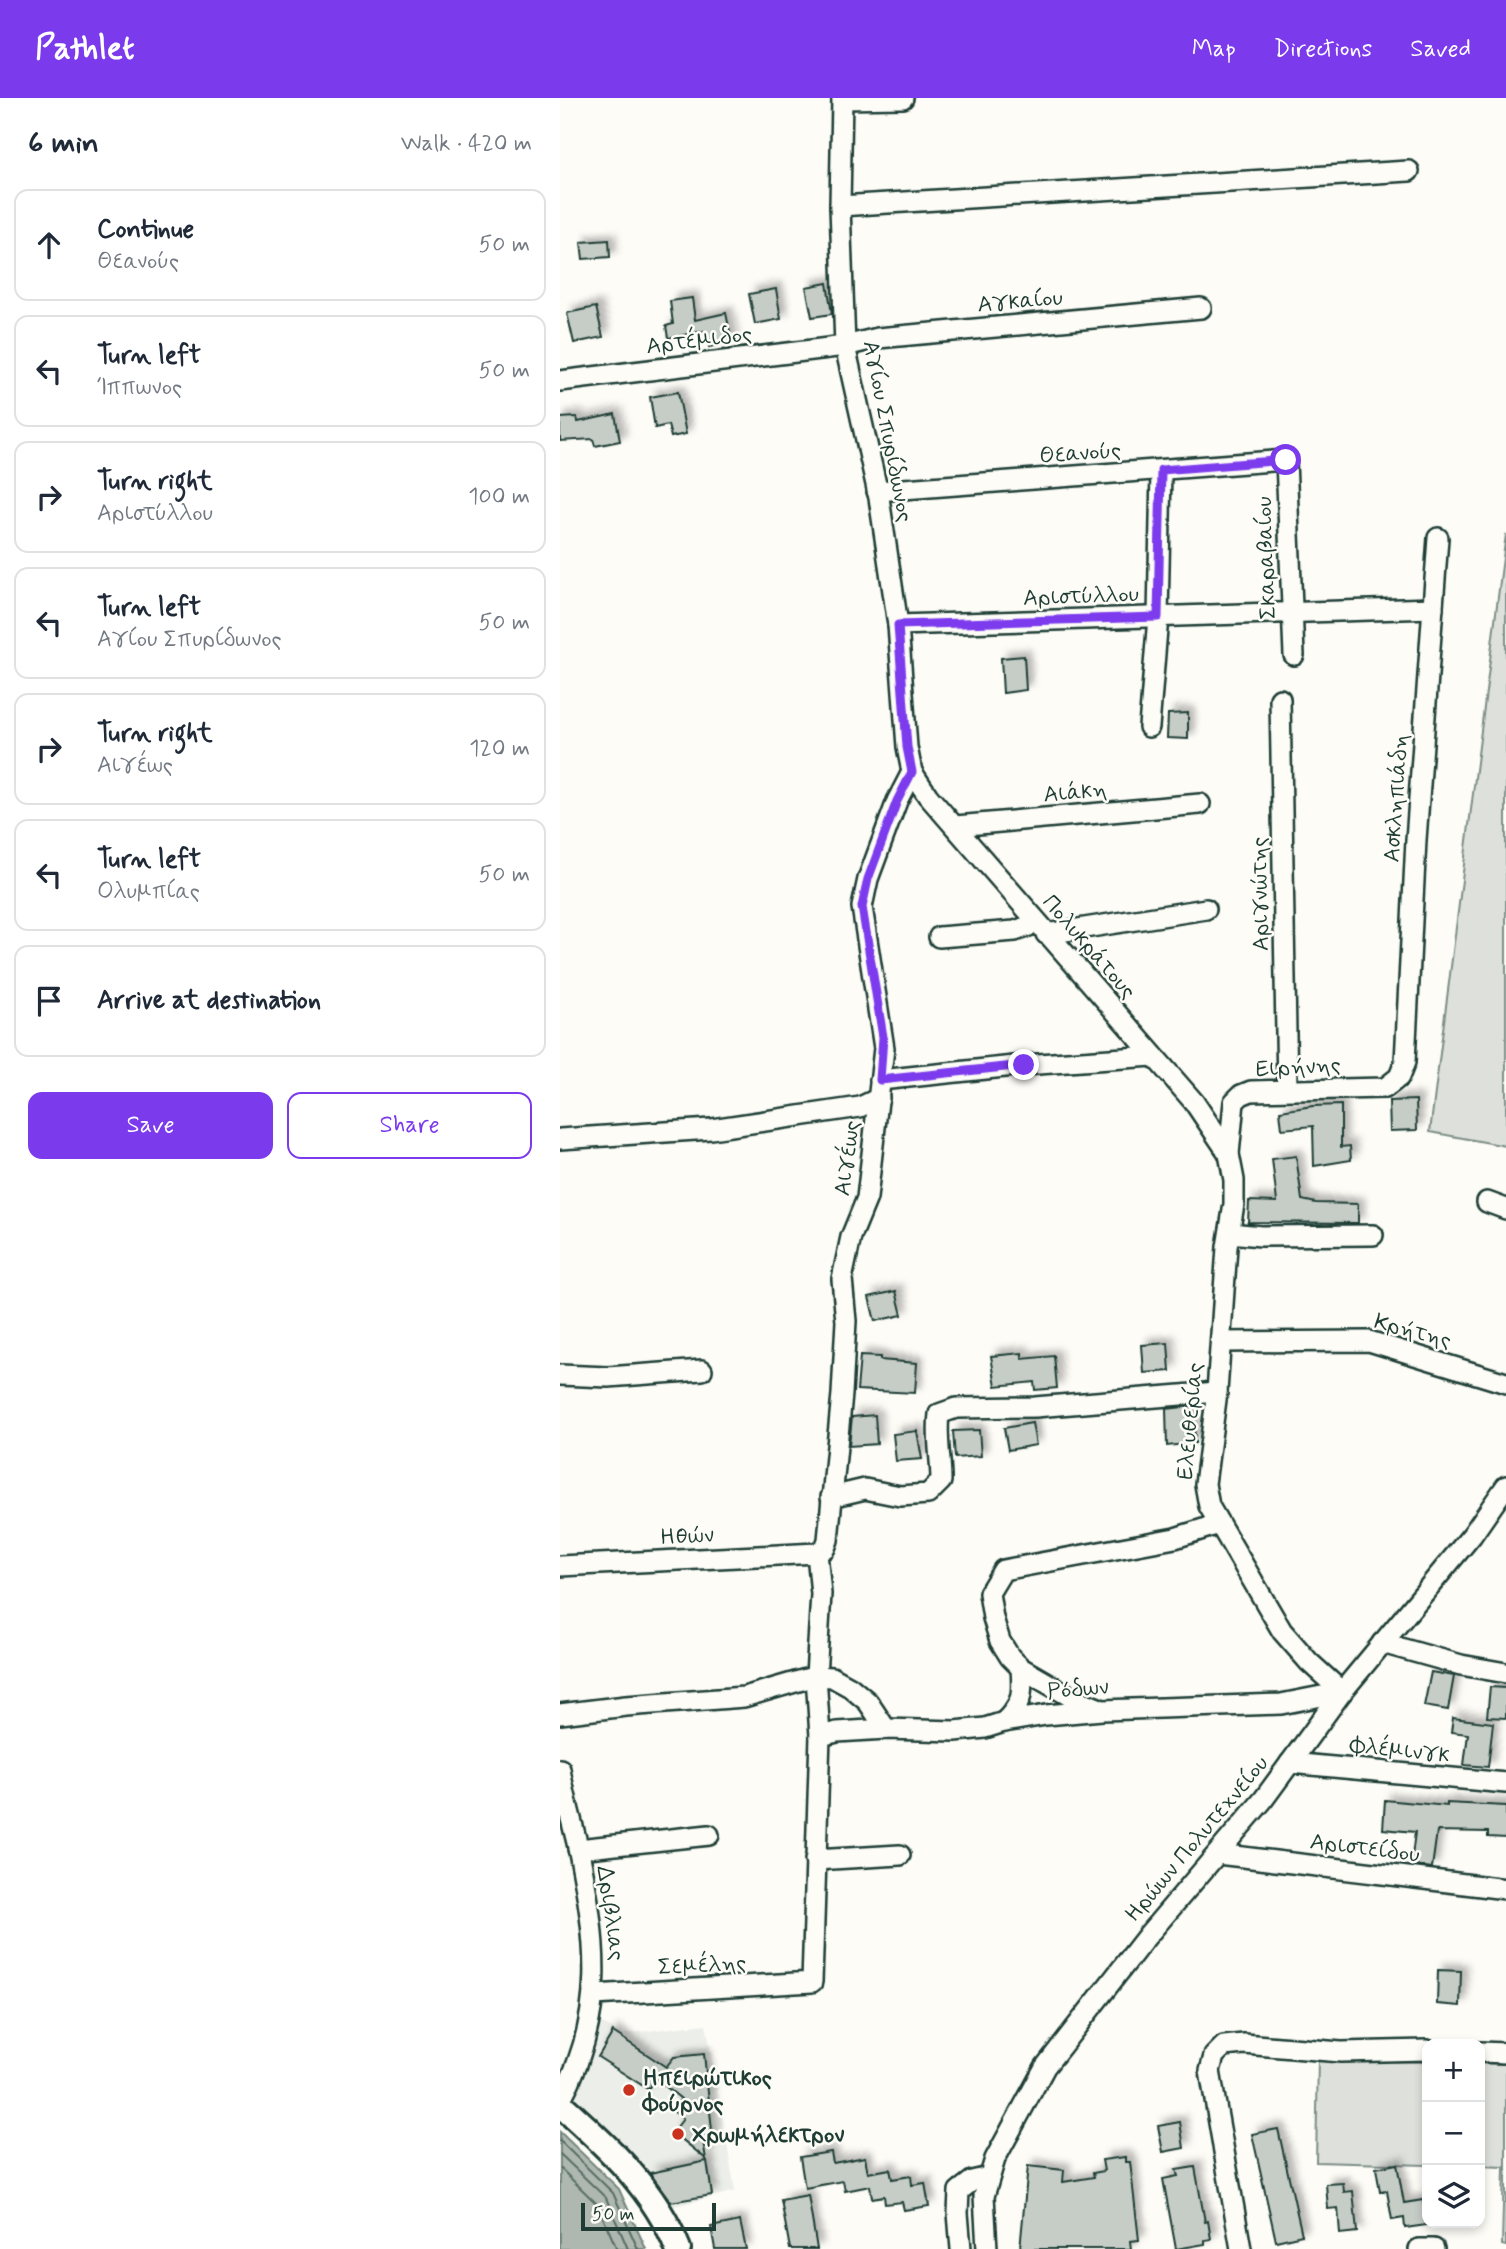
<!DOCTYPE html>
<html lang="en">
<head>
<meta charset="utf-8">
<style>
	:root { --surface:#fff; --page:#f6f6f7; --text:#1f2937; --muted:#747a83; --line:#e0e1e3; --accent:#7c3aed }
	body { margin:0; font-family:Mynerve,sans-serif; background:var(--page); color:var(--text) }
	.controls { position:absolute; right:21px; bottom:21px; display:grid; overflow:hidden; border-radius:14px; box-shadow:0 4px 10px #0003 }
	.controls button { width:63px; height:63px; display:grid; place-items:center; padding:0; border:0; border-bottom:2px solid var(--line); background:var(--surface); color:var(--text); font:35px sans-serif }
	.scale { position:absolute; left:21px; bottom:18px; width:135px; box-sizing:border-box; padding-left:7px; border:4px solid #1f3d34; border-top:0; font-size:19px; line-height:24px; white-space:nowrap; color:#1f3d34; -webkit-text-stroke:5px #fdfcf7; paint-order:stroke }
	.stop { position:absolute; width:21px; height:21px; margin:-16px; border:5px solid #7c3aed; border-radius:50%; background:#fff }
	.stop.end { background:#7c3aed; border-color:#fff; box-shadow:0 2px 7px #0008 }
	.list { margin:0; padding:0; list-style:none }
	h2 { display:flex; justify-content:space-between; align-items:center; height:91px; margin:0; padding:0 28px; font-size:30px }
	h2 small { font-size:23px; font-weight:400; color:var(--muted) }
	.list li { display:grid; grid-template-columns:46px 1fr auto; gap:21px; align-items:center; box-sizing:border-box; height:112px; margin:0 14px 14px; padding:0 14px; border:2px solid var(--line); border-radius:14px }
	.list b { display:block; font-size:26px; white-space:nowrap }
	.list p { margin:0; font-size:23px; white-space:nowrap; color:var(--muted) }
	.list em { font-size:23px; font-style:normal; color:var(--muted) }
	.actions { display:flex; gap:14px; padding:21px 28px }
	.actions a { flex:1; padding:16px 0; border:2px solid var(--accent); border-radius:14px; text-align:center; font-size:24px; color:var(--accent) }
	.actions .main { background:var(--accent); color:#fff }
	.icon { flex:none; width:38px; height:38px; fill:none; stroke:currentColor; stroke-width:2; stroke-linecap:round; stroke-linejoin:round }
	.map { position:relative; flex:none; width:946px; height:2151px; overflow:hidden }
	header { display:flex; align-items:center; gap:42px; box-sizing:border-box; height:98px; padding:0 35px; background:var(--accent); color:#fff }
	header strong { font-size:33px }
	nav { display:flex; gap:38px; margin-inline-start:auto; font-size:24px }
	main { display:flex }
	aside { flex:1; background:var(--surface) }
	.map>svg:first-child { display:block }
	.built { fill:#eceee9 }
	.green { fill:#dde0db; stroke:#7e8e88; stroke-width:2 }
	.water { fill:#aeb8b1; stroke:#75877f; stroke-width:2 }
	.lines { fill:none; stroke-linecap:round; stroke-linejoin:round }
	.shore { stroke:#586e66; stroke-width:2 }
	.building { fill:#c6cdc7; stroke:#1f3d34; stroke-width:2; filter:url(#shadow) }
	.minor-casing { stroke:#1f3d34; stroke-width:24 }
	.major-casing { stroke:#1f3d34; stroke-width:30 }
	.minor { stroke:#fdfcf7; stroke-width:19 }
	.major { stroke:#fdfcf7; stroke-width:24 }
	.route { stroke:#7c3aed; stroke-width:9 }
	.poi-dot { fill:#c8321e; stroke:#fdfcf7; stroke-width:2.5 }
	.labels { text-anchor:middle; stroke-width:5; stroke-linejoin:round; paint-order:stroke }
	.street-label { font-size:23px; fill:#1f3d34; stroke:#fdfcf7 }
	.poi-label { font-size:23px; font-weight:bold; fill:#1f3d34; stroke:#fdfcf7; text-anchor:start }
</style>
</head>
<body>
<header>
<strong>Pathlet</strong>
<nav><a>Map</a><a>Directions</a><a>Saved</a></nav>
</header>
<main>
<aside>
<h2>6 min<small>Walk · 420 m</small></h2>
<ul class="list">
<li><svg class="icon" aria-label="ahead" viewBox="0 0 24 24"><path d="M12 20V5M6 11l6-6 6 6"/></svg><div><b>Continue</b><p>Θεανούς</p></div><em>50 m</em></li>
<li><svg class="icon" aria-label="left" viewBox="0 0 24 24"><path d="M17 20v-9H6M10 6l-5 5 5 5"/></svg><div><b>Turn left</b><p>Ίππωνος</p></div><em>50 m</em></li>
<li><svg class="icon" aria-label="right" viewBox="0 0 24 24"><path d="M7 20v-9h11M14 6l5 5-5 5"/></svg><div><b>Turn right</b><p>Αριστύλλου</p></div><em>100 m</em></li>
<li><svg class="icon" aria-label="left" viewBox="0 0 24 24"><path d="M17 20v-9H6M10 6l-5 5 5 5"/></svg><div><b>Turn left</b><p>Αγίου Σπυρίδωνος</p></div><em>50 m</em></li>
<li><svg class="icon" aria-label="right" viewBox="0 0 24 24"><path d="M7 20v-9h11M14 6l5 5-5 5"/></svg><div><b>Turn right</b><p>Αιγέως</p></div><em>120 m</em></li>
<li><svg class="icon" aria-label="left" viewBox="0 0 24 24"><path d="M17 20v-9H6M10 6l-5 5 5 5"/></svg><div><b>Turn left</b><p>Ολυμπίας</p></div><em>50 m</em></li>
<li><svg class="icon" aria-label="arrive" viewBox="0 0 24 24"><path d="M6 21V4h12l-3 4 3 4H6"/></svg><div><b>Arrive at destination</b></div></li>
</ul>
<div class="actions"><a class="main">Save</a><a>Share</a></div>
</aside>
<div class="map">
<svg width="946" height="2151" viewBox="0 0 946 2151">
	<defs>
		<filter id="shadow"><feDropShadow dx="6" dy="-6" stdDeviation="3.5" flood-color="#0004"/></filter>
	</defs>
	<rect width="100%" height="100%" fill="#fdfcf7"/>
	<filter id="ink" filterUnits="userSpaceOnUse"><feTurbulence type="fractalNoise" baseFrequency=".0143" numOctaves="2"/><feDisplacementMap in="SourceGraphic" scale="14" xChannelSelector="R" yChannelSelector="G"/><feConvolveMatrix kernelMatrix="1 2 1 2 8 2 1 2 1" color-interpolation-filters="sRGB"/></filter>
	<g filter="url(#ink)">
		<polygon class="built" points="39,1924 62,1936 146,1926 175,2093 111,2109 13,2001"/>
		<g class="green">
			<polygon points="946,436 946,1048 870,1034"/>
			<polygon points="758,1961 867,1964 867,2067 756,2064"/>
			<polygon points="920,1965 946,1966 946,2148 942,2147 944,2069 920,2068"/>
		</g>
		<polygon class="water" points="0,2034 59,2091 86,2151 0,2151"/>
		<g class="lines">
			<g class="shore">
				<polyline points="0,2043 53,2095 78,2151"/>
				<polyline points="0,2056 46,2100 68,2151"/>
				<polyline points="0,2070 37,2106 57,2151"/>
			</g>
		</g>
		<g class="building">
			<polygon points="49,142 50,159 23,161 21,144"/>
			<polygon points="267,185 272,216 252,219 246,189"/>
			<polygon points="216,191 221,221 195,226 189,196"/>
			<polygon points="132,200 135,222 166,215 172,244 149,249 145,233 108,240 106,228 113,226 110,203"/>
			<polygon points="36,209 43,239 14,245 7,215"/>
			<polygon points="118,294 126,336 111,339 108,327 95,330 90,299"/>
			<polygon points="55,316 60,343 35,348 33,341 0,343 0,320 17,319 18,324"/>
			<polygon points="464,558 466,592 443,595 441,560"/>
			<polygon points="628,615 628,641 607,640 608,616"/>
			<polygon points="856,1002 857,1032 830,1033 829,1003"/>
			<polygon points="781,1007 781,1049 790,1048 791,1062 754,1068 753,1028 722,1031 720,1013 753,1008"/>
			<polygon points="736,1058 742,1102 756,1105 798,1106 798,1125 688,1124 689,1103 717,1104 712,1061"/>
			<polygon points="336,1193 342,1217 315,1223 309,1199"/>
			<polygon points="608,1245 610,1273 584,1275 582,1247"/>
			<polygon points="462,1255 462,1261 494,1258 497,1290 475,1292 474,1284 436,1288 431,1258"/>
			<polygon points="300,1258 320,1259 320,1262 357,1265 355,1295 297,1292"/>
			<polygon points="633,1308 635,1345 607,1348 606,1311"/>
			<polygon points="315,1317 317,1346 289,1348 292,1319"/>
			<polygon points="472,1325 476,1347 448,1352 444,1330"/>
			<polygon points="419,1332 421,1358 395,1360 393,1333"/>
			<polygon points="357,1333 362,1361 336,1363 333,1336"/>
			<polygon points="871,1574 894,1578 888,1612 864,1608"/>
			<polygon points="930,1589 946,1590 946,1620 927,1619"/>
			<polygon points="893,1620 933,1625 928,1669 904,1667 908,1636 891,1634"/>
			<polygon points="825,1702 887,1708 887,1705 946,1708 946,1740 928,1739 928,1734 877,1733 872,1770 851,1767 855,1734 823,1731"/>
			<polygon points="878,1872 901,1873 900,1908 877,1906"/>
			<polygon points="53,1934 106,1969 114,1959 144,1956 153,2042 143,2043 146,2061 113,2034 123,2021 112,2012 121,2001 95,1980 88,1991 38,1959"/>
			<polygon points="620,2024 624,2050 603,2054 598,2028"/>
			<polygon points="718,2031 742,2137 716,2143 692,2036"/>
			<polygon points="271,2054 273,2065 305,2059 308,2075 330,2071 332,2081 351,2078 352,2087 365,2085 369,2108 344,2112 342,2104 325,2106 324,2098 312,2100 310,2088 285,2093 283,2083 245,2090 240,2059"/>
			<polygon points="565,2059 565,2064 570,2064 579,2142 570,2143 571,2151 460,2151 468,2068 504,2072 503,2084 534,2079 533,2075 544,2073 542,2062"/>
			<polygon points="147,2063 152,2097 111,2104 90,2075"/>
			<polygon points="837,2066 844,2105 863,2102 867,2127 845,2130 844,2120 832,2122 827,2093 820,2094 816,2070"/>
			<polygon points="635,2069 645,2124 648,2123 651,2141 645,2142 645,2146 616,2151 603,2081 618,2078 616,2072"/>
			<polygon points="783,2085 784,2094 793,2093 797,2134 780,2136 778,2110 768,2111 766,2086"/>
			<polygon points="248,2097 257,2151 230,2151 221,2102"/>
			<polygon points="180,2123 186,2151 155,2151 151,2129"/>
		</g>
		<g class="lines">
			<g class="minor-casing">
				<g id="minor">
					<polyline points="282,0 280,108 285,248 319,400 338,527 347,649 352,674 368,698 634,1004 669,1056"/>
					<polyline points="282,1 343,0"/>
					<polyline points="280,108 849,73"/>
					<polyline points="0,283 285,248 318,240 641,210"/>
					<polyline points="317,393 726,362 734,557"/>
					<polyline points="338,527 873,510"/>
					<polyline points="720,601 727,991"/>
					<polyline points="589,629 598,519 601,372"/>
					<polyline points="396,728 640,706"/>
					<polyline points="486,836 646,811"/>
					<polyline points="379,839 455,833 477,825"/>
					<polyline points="320,982 464,967 593,958"/>
					<polyline points="0,1041 151,1031 300,1009 319,1000"/>
					<polyline points="927,1104 946,1111"/>
					<polyline points="670,1135 701,1138 813,1137"/>
					<polyline points="661,1244 809,1243 946,1285"/>
					<polyline points="0,1277 48,1279 142,1272"/>
					<path d="M271,1399L305,1391L340,1398L368,1396L381,1383C381,1360 376,1338 379,1316L396,1310L475,1309L657,1294"/>
					<polyline points="257,1455 265,1450 268,1442 282,1296 286,1223 282,1181 291,1139 307,1100 324,950 302,809 308,781 337,703 352,674"/>
					<polyline points="0,1468 257,1455"/>
					<polyline points="822,1545 901,1567 946,1575"/>
					<polyline points="782,1594 749,1564 722,1533 649,1408 645,1386 657,1294 667,1149 674,1106 674,1082 669,1056 674,1004 681,997 691,993 825,990 839,979 845,964 856,742 878,440"/>
					<polyline points="538,1610 513,1600 461,1570 450,1559 440,1543 433,1520 429,1495 443,1472 615,1440 659,1426"/>
					<polyline points="0,1616 66,1608 184,1599 256,1578 272,1579 290,1589 308,1604 326,1631"/>
					<path d="M444,1624C463,1605 463,1596 461,1570"/>
					<polyline points="260,1638 277,1634 326,1631 395,1633 425,1630 444,1624 486,1617 542,1612 721,1606 782,1594"/>
					<polyline points="730,1665 946,1685"/>
					<path d="M0,1671C4,1697 12,1723 18,1749C37,1842 47,1917 0,2003"/>
					<polyline points="18,1751 149,1737"/>
					<polyline points="658,1756 946,1791"/>
					<polyline points="255,1762 340,1757"/>
					<polyline points="34,1897 252,1884 260,1638 256,1578 261,1496 257,1455"/>
					<polyline points="920,1954 946,1955"/>
					<polyline points="401,2151 398,2115 399,2093 412,2083 429,2079"/>
					<polyline points="427,2151 424,2098 435,2061 485,1969 587,1838 703,1702 782,1594 912,1437 946,1388"/>
					<polyline points="681,2151 650,1973 654,1958 664,1948 684,1946 781,1954 867,1952"/>
					<polyline points="859,2151 874,2151"/>
				</g>
			</g>
			<g class="major-casing">
				<path id="major" d="M0,2006C48,2049 94,2090 118,2151"/>
			</g>
			<use href="#minor" class="minor"/>
			<use href="#major" class="major"/>
		</g>
	</g>
	<g class="lines" filter="url(#ink)">
		<polyline class="route" points="464,967 320,982 323,939 302,809 308,781 337,703 352,674 347,649 338,527 598,519 601,372 726,362"/>
	</g>
	<g class="poi-dot">
		<circle cx="69" cy="1992" r="7"/>
		<circle cx="118" cy="2036" r="7"/>
	</g>
	<g class="labels">
		<g class="street-label">
			<text transform="translate(460 202) rotate(-5)" y="8">Αγκαίου</text>
			<text transform="translate(139 241) rotate(-7)" y="8">Αρτέμιδος</text>
			<text transform="translate(329 333) rotate(79)" y="8">Αγίου Σπυρίδωνος</text>
			<text transform="translate(520 354) rotate(-4)" y="8">Θεανούς</text>
			<text transform="translate(705 460) rotate(-92)" y="8">Σκαραβαίου</text>
			<text transform="translate(521 497) rotate(-2)" y="8">Αριστύλλου</text>
			<text transform="translate(515 693) rotate(-5)" y="8">Αιάκη</text>
			<text transform="translate(835 700) rotate(-86)" y="8">Ασκληπιάδη</text>
			<text transform="translate(699 796) rotate(-91)" y="8">Αριγνώτης</text>
			<text transform="translate(530 848) rotate(49)" y="8">Πολυκράτους</text>
			<text transform="translate(738 968) rotate(-3)" y="8">Ειρήνης</text>
			<text transform="translate(286 1060) rotate(-82)" y="8">Αιγέως</text>
			<text transform="translate(853 1232) rotate(15)" y="8">Κρήτης</text>
			<text transform="translate(629 1323) rotate(-85)" y="8">Ελευθερίας</text>
			<text transform="translate(127 1437) rotate(-3)" y="8">Ηθών</text>
			<text transform="translate(518 1590) rotate(-5)" y="8">Ρόδων</text>
			<text transform="translate(840 1651) rotate(6)" y="8">Φλέμινγκ</text>
			<text transform="translate(636 1740) rotate(-50)" y="8">Ηρώων Πολυτεχνείου</text>
			<text transform="translate(805 1749) rotate(7)" y="8">Αριστείδου</text>
			<text transform="translate(52 1815) rotate(82)" y="8">Δριβλιας</text>
			<text transform="translate(142 1866) rotate(-3)" y="8">Σεμέλης</text>
		</g>
		<g class="poi-label">
			<text x="83" y="1987">Ηπειρώτικος<tspan x="83" dy="26">Φούρνος</tspan></text>
			<text x="132" y="2044">Χρωμήλεκτρον</text>
		</g>
	</g>
</svg>
<div class="controls">
<button>+</button>
<button>−</button>
<button><svg class="icon" aria-label="layers" viewBox="0 0 24 24"><path d="M12 4l9 5-9 5-9-5zM3 14l9 5 9-5"/></svg></button>
</div>
<div class="scale">50 m</div>
<div class="stop" style="left:726px;top:362px"></div>
<div class="stop end" style="left:464px;top:967px"></div>
</div>
</main>
</body>
</html>
